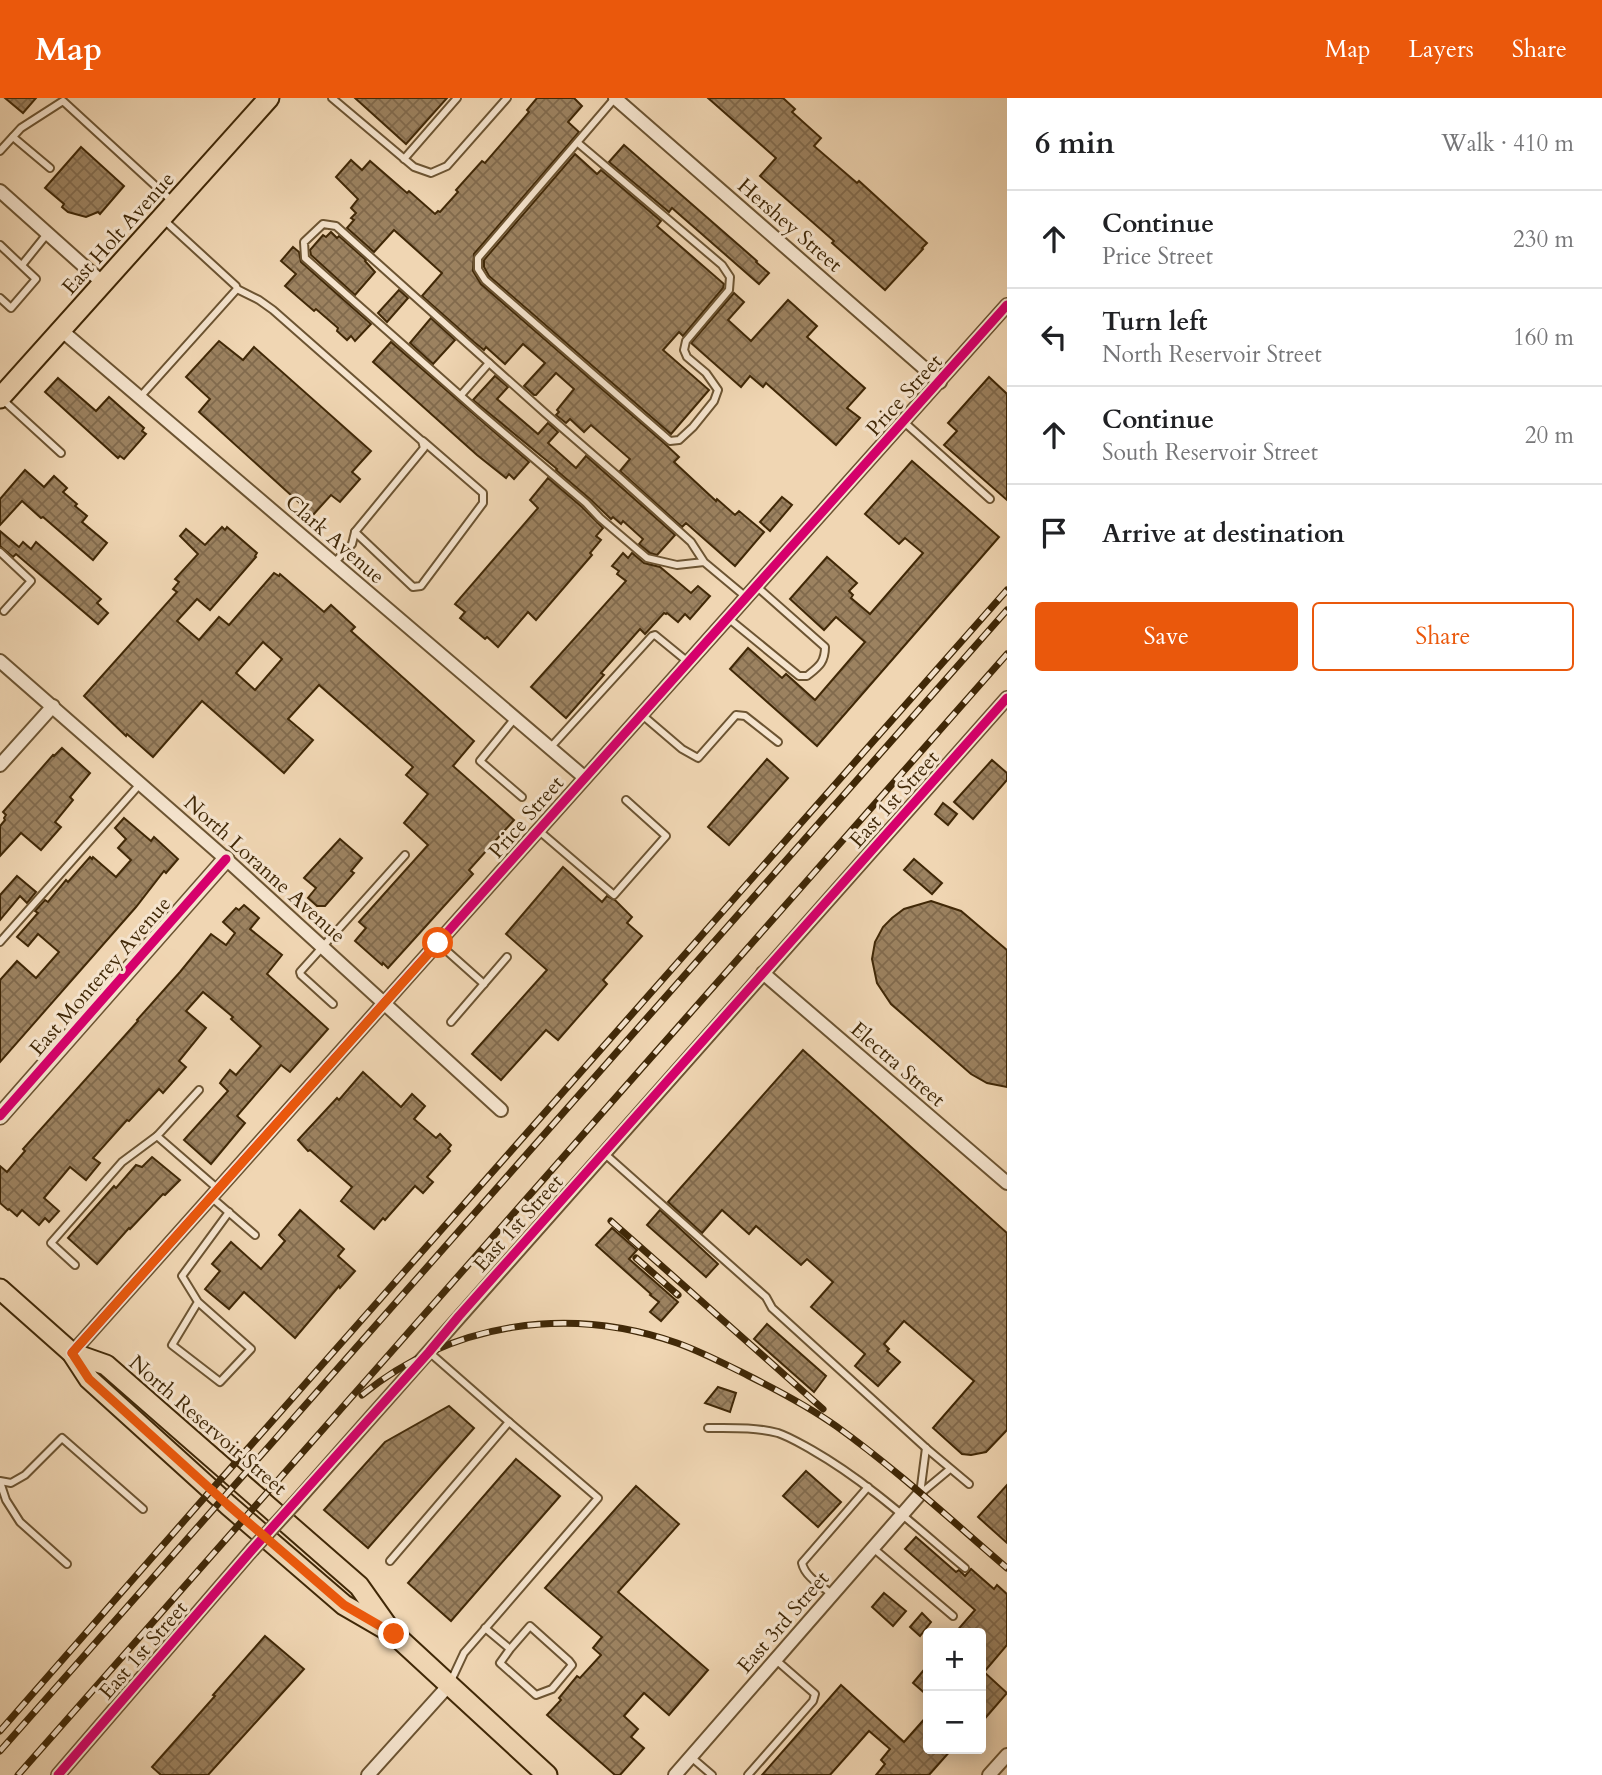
<!DOCTYPE html>
<html lang="en">
<head>
<meta charset="utf-8">
<style>
	:root { --surface:#fff; --page:#f2f2f2; --text:#202124; --muted:#757577; --line:#e0e0e0; --accent:#ea580c }
	body { margin:0; font-family:Cardo,serif; background:var(--page); color:var(--text) }
	.controls { position:absolute; right:21px; bottom:21px; display:grid; overflow:hidden; border-radius:7px; box-shadow:0 4px 18px #0003 }
	.controls button { width:63px; height:63px; display:grid; place-items:center; padding:0; border:0; border-bottom:2px solid var(--line); background:var(--surface); color:var(--text); font:35px sans-serif }
	.stop { position:absolute; width:21px; height:21px; margin:-16px; border:5px solid #ea580c; border-radius:50%; background:#fff }
	.stop.end { background:#ea580c; border-color:#fff; box-shadow:0 2px 7px #0008 }
	.list { margin:0; padding:0; list-style:none }
	h2 { display:flex; justify-content:space-between; align-items:center; height:91px; margin:0; padding:0 28px; font-size:30px }
	h2 small { font-size:23px; font-weight:400; color:var(--muted) }
	.list li { display:grid; grid-template-columns:46px 1fr auto; gap:21px; align-items:center; box-sizing:border-box; height:98px; padding:0 28px; border-top:2px solid var(--line) }
	.list b { display:block; font-size:26px; white-space:nowrap }
	.list p { margin:0; font-size:23px; white-space:nowrap; color:var(--muted) }
	.list em { font-size:23px; font-style:normal; color:var(--muted) }
	.actions { display:flex; gap:14px; padding:21px 28px }
	.actions a { flex:1; padding:16px 0; border:2px solid var(--accent); border-radius:7px; text-align:center; font-size:24px; color:var(--accent) }
	.actions .main { background:var(--accent); color:#fff }
	.icon { flex:none; width:38px; height:38px; fill:none; stroke:currentColor; stroke-width:2; stroke-linecap:round; stroke-linejoin:round }
	.map { position:relative; flex:none; width:1007px; height:1677px; overflow:hidden }
	header { display:flex; align-items:center; gap:42px; box-sizing:border-box; height:98px; padding:0 35px; background:var(--accent); color:#fff }
	header strong { font-size:33px }
	nav { display:flex; gap:38px; margin-inline-start:auto; font-size:24px }
	main { display:flex }
	aside { flex:1; background:var(--surface) }
	.map>svg:first-child { display:block }
	.building { fill:url(#building-cross-hatch); stroke:#402807; stroke-width:2; fill-rule:evenodd }
	.lines { fill:none; stroke-linecap:round; stroke-linejoin:round }
	.service-casing { stroke:#6c5432; stroke-width:10 }
	.minor-casing { stroke:#6c5432; stroke-width:16 }
	.tertiary-casing { stroke:#6c5432; stroke-width:19 }
	.primary-casing { stroke:#402807; stroke-width:23 }
	.service { stroke:#f5e4ce; stroke-width:6 }
	.minor { stroke:#f5e4ce; stroke-width:12 }
	.tertiary { stroke:#f5e4ce; stroke-width:16 }
	.primary { stroke:#f0d6b3; stroke-width:19 }
	.rail-casing { stroke:#402807; stroke-width:7 }
	.rail { stroke:#f5e4ce; stroke-width:4.5; stroke-dasharray:13; stroke-linecap:butt }
	.minor-bridge-casing { stroke:#6c5432; stroke-width:16; stroke-linecap:butt }
	.minor-bridge { stroke:#f5e4ce; stroke-width:12 }
	.cycleway-casing { stroke:#f5e4ce; stroke-width:13 }
	.cycleway { stroke:#d6006c; stroke-width:9 }
	.route { stroke:#ea580c; stroke-width:9 }
	.labels { text-anchor:middle; stroke-width:6; stroke-linejoin:round; paint-order:stroke }
	.street-label { font-size:21px; fill:#402807; stroke:#f5e4ce }
</style>
</head>
<body>
<header>
<strong>Map</strong>
<nav><a>Map</a><a>Layers</a><a>Share</a></nav>
</header>
<main>
<div class="map">
<svg width="1007" height="1677" viewBox="0 0 1007 1677">
	<defs>
		<pattern id="building-cross-hatch" width="8" height="8" patternUnits="userSpaceOnUse" patternTransform="scale(1.75)"><rect width="8" height="8" fill="#9c8260"/><path d="M0 0l8 8M0 8l8-8" fill="none" stroke="#816a4d"/></pattern>
	</defs>
	<rect width="100%" height="100%" fill="#f0d6b3"/>
	<filter id="stains"><feTurbulence type="fractalNoise" baseFrequency=".00286" numOctaves="4"/><feColorMatrix values="0 0 0 0 .2 0 0 0 0 .09 0 0 0 0 .02 0 0 0 .5 -.17"/></filter>
	<radialGradient id="worn" r=".72"><stop offset=".6" stop-color="#630" stop-opacity="0"/><stop offset="1" stop-color="#630" stop-opacity=".3"/></radialGradient>
	<g class="building">
		<polygon points="5,0 36,0 23,15"/>
		<polygon points="355,0 447,0 406,46"/>
		<polygon points="537,0 574,0 582,8 568,24 579,34 474,156 473,173 481,186 664,345 679,359 674,364 716,403 717,401 735,417 739,413 764,434 735,468 686,425 682,429 620,373 630,361 591,327 584,334 570,321 566,325 556,317 559,314 557,312 574,291 556,275 536,297 534,297 524,288 545,265 523,246 505,266 486,249 484,252 474,244 422,198 442,175 394,132 374,154 347,130 354,122 351,120 356,115 351,110 358,101 336,79 351,62 362,72 370,63 407,95 409,93 435,116 438,113 440,114 458,94 456,92 482,63 485,65 529,14 527,12"/>
		<polygon points="708,0 783,0 795,11 792,14 821,40 814,48 857,85 859,83 927,145 922,150 923,151 885,192 832,145 834,143 760,78 776,60"/>
		<polygon points="624,47 757,163 756,164 769,175 759,186 672,110 669,114 609,64"/>
		<polygon points="81,49 124,88 100,116 98,114 86,119 68,114 62,109 64,106 45,90"/>
		<polygon points="575,56 597,76 601,72 661,123 657,128 724,186 723,190 683,238 679,234 663,252 709,292 671,336 489,178 484,169 484,162"/>
		<polygon points="331,134 337,140 339,138 366,162 365,163 375,174 355,197 311,157 310,152 323,137 326,139"/>
		<polygon points="293,149 299,154 301,164 371,226 355,243 351,238 347,242 337,233 338,230 316,211 314,213 285,188 296,176 281,163"/>
		<polygon points="399,192 408,200 387,224 378,215"/>
		<polygon points="734,195 744,204 728,222 751,243 788,202 817,228 807,239 865,290 847,310 860,320 836,347 766,285 763,289 750,278 741,289 691,245"/>
		<polygon points="431,220 455,242 433,266 410,245"/>
		<polygon points="219,243 243,262 254,249 371,353 352,374 360,381 340,404 331,397 313,417 199,314 210,301 186,279"/>
		<polygon points="391,244 529,364 514,381 509,376 506,380 477,357 373,264"/>
		<polygon points="495,278 508,289 497,301 538,336 548,325 558,334 548,345 576,370 586,358 675,437 657,457 650,455 639,446 643,441 623,423 621,426 613,419 611,421 590,401 556,372 557,371 473,302"/>
		<polygon points="989,279 1007,296 1007,402 944,347 957,333 948,325"/>
		<polygon points="58,280 96,313 109,299 144,330 142,333 146,336 124,361 120,358 118,360 45,294"/>
		<polygon points="912,363 999,439 817,648 730,571 748,550 782,580 786,576 815,602 865,544 836,519 824,532 790,501 827,459 857,485 849,493 853,497 851,500 870,516 923,455 905,440 899,446 865,416"/>
		<polygon points="25,372 44,389 54,378 67,390 63,394 77,406 75,408 87,418 82,424 107,445 93,462 43,419 41,420 22,403 0,427 0,401"/>
		<polygon points="548,380 582,409 603,430 596,438 601,442 590,455 592,457 536,522 528,514 498,549 487,539 485,541 460,520 465,514 455,506 538,410 530,402"/>
		<polygon points="782,399 792,407 770,433 760,424"/>
		<path d="M222,429L225,432L227,429L257,455L255,458L256,459L210,512L197,501L177,523L199,542L219,519L229,527L274,475L279,478L280,476L324,514L331,507L355,529L351,533L474,643L453,668L514,722L469,772L473,776L388,870L383,865L382,867L355,843L366,830L359,824L428,747L404,725L428,696L406,677L413,669L319,587L288,621L313,642L284,675L202,603L153,659L127,636L126,638L84,598L177,494L173,491L179,484L175,481L198,456L180,438L186,431L205,447ZM263,544L282,561L255,592L236,575Z"/>
		<polygon points="0,433 19,449 23,444 31,451 36,444 101,501 97,505 108,515 98,526 16,456 13,459 0,448"/>
		<polygon points="623,455 628,460 632,455 644,465 660,469 691,495 698,488 710,498 690,521 685,516 678,524 667,515 666,516 664,515 645,536 640,531 601,575 604,577 566,620 531,589 626,483 617,476 619,473 612,468"/>
		<polygon points="62,650 90,675 70,699 73,702 55,724 61,729 41,752 21,735 0,758 0,728 5,722 4,720 6,717 3,714 53,657 54,658"/>
		<polygon points="767,661 788,680 729,747 708,729"/>
		<polygon points="992,662 1007,675 1007,682 973,721 954,704"/>
		<polygon points="943,705 957,716 948,727 935,716"/>
		<polygon points="124,720 151,743 154,739 178,761 166,775 164,773 136,809 0,964 0,882 17,863 36,880 59,854 38,836 28,848 17,839 38,815 35,813 45,802 48,804 66,782 68,784 90,759 92,761 93,759 116,779 131,762 118,750 126,741 115,730"/>
		<polygon points="340,741 362,760 351,773 354,775 325,808 317,808 308,800 316,790 304,780"/>
		<polygon points="914,761 942,785 932,796 904,772"/>
		<polygon points="563,769 602,804 607,798 615,802 632,819 627,825 642,838 603,882 607,886 558,942 546,932 501,982 472,956 547,872 506,836"/>
		<polygon points="17,778 36,794 27,805 20,798 0,822 0,797"/>
		<polygon points="931,803 961,813 1007,852 1007,989 987,985 971,976 891,906 877,885 872,861 875,844 883,829 892,820 904,811"/>
		<polygon points="244,807 259,820 250,831 282,857 267,876 328,931 290,974 281,967 237,1018 245,1025 211,1066 184,1042 228,993 220,985 222,982 230,972 236,977 261,948 231,921 233,919 203,894 186,913 206,930 179,963 186,969 163,995 159,991 129,1023 127,1022 93,1060 100,1065 86,1082 70,1069 44,1100 59,1113 49,1124 45,1120 39,1127 22,1112 17,1118 9,1111 8,1112 0,1105 0,1068 7,1074 25,1053 23,1051 138,923 137,922 180,874 211,836 226,847 235,835 223,824 236,810 239,812"/>
		<polygon points="803,952 1007,1135 1007,1332 986,1354 971,1357 962,1356 933,1330 974,1283 904,1223 884,1246 889,1251 887,1253 900,1264 878,1288 855,1268 865,1256 811,1209 833,1184 807,1161 801,1167 756,1128 749,1136 722,1112 702,1135 668,1104"/>
		<polygon points="363,974 401,1009 412,996 425,1008 414,1021 436,1040 440,1036 451,1047 448,1051 450,1053 427,1079 433,1084 423,1095 415,1088 385,1122 383,1120 374,1131 341,1103 352,1089 310,1052 308,1053 298,1042 337,1000 339,1002"/>
		<polygon points="152,1059 180,1082 165,1097 163,1096 130,1131 129,1130 97,1166 68,1140 114,1088 116,1090 136,1067 142,1069"/>
		<polygon points="300,1112 344,1151 338,1158 355,1173 340,1190 339,1188 295,1240 244,1194 229,1211 205,1191 220,1173 212,1166 231,1144 261,1171 285,1143 279,1137"/>
		<polygon points="660,1112 718,1166 706,1179 647,1127"/>
		<polygon points="612,1130 637,1152 629,1161 678,1204 661,1223 650,1214 659,1204 650,1197 651,1196 596,1147"/>
		<polygon points="767,1226 826,1278 814,1294 754,1241"/>
		<polygon points="718,1289 736,1295 730,1314 705,1305"/>
		<polygon points="449,1308 474,1330 368,1450 324,1412 385,1344"/>
		<polygon points="516,1361 560,1398 451,1523 408,1485"/>
		<polygon points="806,1373 841,1404 818,1429 783,1398"/>
		<polygon points="1007,1387 1007,1445 978,1419"/>
		<polygon points="636,1388 679,1426 618,1494 708,1572 669,1617 644,1595 624,1618 638,1631 631,1639 644,1650 620,1677 615,1677 547,1617 561,1602 559,1600 577,1578 580,1580 601,1557 593,1550 602,1539 545,1490"/>
		<polygon points="916,1439 956,1474 959,1472 965,1478 971,1471 994,1491 997,1487 1007,1496 1007,1547 984,1574 1007,1595 981,1625 981,1535 955,1535 975,1512 905,1451"/>
		<polygon points="884,1495 906,1513 893,1528 872,1509"/>
		<polygon points="922,1515 931,1524 920,1538 910,1529"/>
		<polygon points="265,1538 304,1571 208,1677 161,1677 152,1669 215,1598 213,1597"/>
		<polygon points="928,1567 928,1598 913,1585"/>
		<polygon points="841,1587 904,1644 928,1617 928,1651 952,1651 929,1677 876,1677 885,1666 881,1662 890,1651 869,1633 830,1677 762,1677"/>
	</g>
	<g class="lines">
		<g class="service-casing">
			<g id="service">
				<polyline points="332,0 414,69 431,75 447,68 507,0"/>
				<polyline points="13,39 50,70"/>
				<polyline points="578,45 722,167 730,179 729,192 686,243 684,252 687,259 706,275 718,292 714,303 693,329 679,342 670,343 485,182 478,171 478,160 615,0"/>
				<polyline points="0,53 21,30 63,3 172,103"/>
				<polyline points="404,61 457,0"/>
				<polyline points="0,147 36,181 11,210 0,200"/>
				<polyline points="22,167 47,136"/>
				<polyline points="237,191 259,202 273,212 422,343 424,350 355,434 352,446 334,465"/>
				<polyline points="461,297 489,265"/>
				<polyline points="140,299 237,191 236,188 164,122"/>
				<polyline points="3,302 61,355"/>
				<polyline points="904,324 990,401"/>
				<polyline points="355,434 413,489 421,488 483,405 483,395 423,343"/>
				<polyline points="0,454 31,483 4,513"/>
				<polyline points="704,464 677,467 647,460 600,420 586,405 479,314 305,160 304,144 323,126 336,128 545,315 620,380 691,444 704,464 746,499"/>
				<path d="M728,520L799,578H807C818,569 825,565 825,549L756,488"/>
				<polyline points="641,616 682,651 698,660 736,617 745,618 778,644"/>
				<polyline points="515,620 480,663 522,699"/>
				<polyline points="550,650 652,538 655,537 688,564"/>
				<polyline points="538,732 614,797 666,738 626,702"/>
				<polyline points="0,844 140,686"/>
				<polyline points="438,845 484,886"/>
				<polyline points="333,906 301,877 300,874 405,757"/>
				<polyline points="451,924 507,859"/>
				<polyline points="199,992 157,1038 218,1091"/>
				<polyline points="605,1056 766,1199 772,1210 926,1350 969,1386"/>
				<polyline points="211,1099 255,1137"/>
				<polyline points="75,1167 51,1145 122,1064 157,1038"/>
				<polyline points="198,1204 251,1251 220,1284 172,1247 198,1204 182,1178 229,1114"/>
				<polyline points="429,1254 509,1324"/>
				<path d="M708,1330C732,1330 755,1329 778,1335C790,1339 801,1346 812,1352C868,1384 916,1429 965,1470"/>
				<polyline points="0,1383 11,1385 25,1377 62,1340 143,1411"/>
				<polyline points="0,1384 6,1402 20,1424 67,1466"/>
				<polyline points="920,1396 926,1350"/>
				<polyline points="920,1396 950,1371"/>
				<polyline points="873,1450 953,1518"/>
				<polyline points="390,1463 509,1324 598,1400 464,1555 450,1585"/>
				<path d="M833,1497C822,1488 805,1479 802,1465L868,1389"/>
				<polyline points="485,1530 510,1551 500,1565 536,1597 552,1591 572,1567 569,1563 530,1528 510,1551"/>
				<polyline points="691,1659 712,1677"/>
				<polyline points="748,1677 813,1603 815,1596 776,1562"/>
			</g>
		</g>
		<g class="minor-casing">
			<g id="minor">
				<polyline points="615,0 940,284"/>
				<polyline points="0,93 104,186"/>
				<polyline points="61,232 584,679"/>
				<polyline points="0,563 226,761 501,1012"/>
				<polyline points="0,667 53,608"/>
				<polyline points="763,875 1007,1085"/>
				<polyline points="72,1255 1007,207"/>
				<polyline points="295,1405 1007,600"/>
				<polyline points="58,1677 252,1452"/>
				<polyline points="368,1677 449,1587"/>
				<polyline points="675,1677 920,1396"/>
				<polyline points="989,1677 1007,1657"/>
			</g>
		</g>
		<g class="tertiary-casing">
			<polyline id="tertiary" points="0,1018 226,761"/>
		</g>
		<g class="primary-casing">
			<g id="primary">
				<polyline points="0,300 269,0"/>
				<polyline points="0,1191 72,1255 89,1281 228,1407 344,1507 394,1536 547,1677"/>
				<polyline points="72,1255 106,1267 359,1488 388,1529"/>
			</g>
		</g>
		<use href="#service" class="service"/>
		<use href="#minor" class="minor"/>
		<use href="#tertiary" class="tertiary"/>
		<use href="#primary" class="primary"/>
		<g class="rail-casing">
			<g id="rail">
				<polyline points="611,1123 823,1311"/>
				<polyline points="636,1160 678,1197"/>
				<path d="M362,1297C452,1224 568,1207 677,1245C702,1254 725,1266 749,1278C779,1293 809,1309 836,1328C896,1371 951,1422 1007,1470"/>
				<polyline points="0,1633 198,1407 1007,492"/>
				<polyline points="0,1653 1007,512"/>
				<polyline points="18,1677 1007,556"/>
			</g>
		</g>
		<use href="#rail" class="rail"/>
		<g class="minor-bridge-casing">
			<polyline id="minor-bridge" points="252,1452 295,1405"/>
		</g>
		<use href="#minor-bridge" class="minor-bridge"/>
		<g class="cycleway-casing">
			<g id="cycleway">
				<polyline points="0,1018 226,761"/>
				<polyline points="72,1255 1007,207"/>
				<polyline points="58,1677 252,1452 429,1254 459,1218 1007,600"/>
			</g>
		</g>
		<use href="#cycleway" class="cycleway"/>
	</g>
	<g class="lines">
		<polyline class="route" points="394,1536 344,1507 228,1407 89,1281 72,1255 438,845"/>
	</g>
	<g class="labels">
		<g class="street-label">
			<text transform="translate(790 127) rotate(41)" y="7">Hershey Street</text>
			<text transform="translate(118 135) rotate(-48)" y="7">East Holt Avenue</text>
			<text transform="translate(904 297) rotate(-48)" y="7">Price Street</text>
			<text transform="translate(335 441) rotate(41)" y="7">Clark Avenue</text>
			<text transform="translate(894 701) rotate(-48)" y="7">East 1st Street</text>
			<text transform="translate(526 719) rotate(-49)" y="7">Price Street</text>
			<text transform="translate(265 771) rotate(42)" y="7">North Loranne Avenue</text>
			<text transform="translate(100 878) rotate(-49)" y="7">East Monterey Avenue</text>
			<text transform="translate(898 966) rotate(41)" y="7">Electra Street</text>
			<text transform="translate(518 1125) rotate(-48)" y="7">East 1st Street</text>
			<text transform="translate(208 1327) rotate(41)" y="7">North Reservoir Street</text>
			<text transform="translate(783 1524) rotate(-49)" y="7">East 3rd Street</text>
			<text transform="translate(143 1552) rotate(-49)" y="7">East 1st Street</text>
		</g>
	</g>
	<rect width="100%" height="100%" filter="url(#stains)"/>
	<rect width="100%" height="100%" fill="url(#worn)"/>
</svg>
<div class="controls">
<button>+</button>
<button>−</button>
</div>
<div class="stop" style="left:438px;top:845px"></div>
<div class="stop end" style="left:394px;top:1536px"></div>
</div>
<aside>
<h2>6 min<small>Walk · 410 m</small></h2>
<ul class="list">
<li><svg class="icon" aria-label="ahead" viewBox="0 0 24 24"><path d="M12 20V5M6 11l6-6 6 6"/></svg><div><b>Continue</b><p>Price Street</p></div><em>230 m</em></li>
<li><svg class="icon" aria-label="left" viewBox="0 0 24 24"><path d="M17 20v-9H6M10 6l-5 5 5 5"/></svg><div><b>Turn left</b><p>North Reservoir Street</p></div><em>160 m</em></li>
<li><svg class="icon" aria-label="ahead" viewBox="0 0 24 24"><path d="M12 20V5M6 11l6-6 6 6"/></svg><div><b>Continue</b><p>South Reservoir Street</p></div><em>20 m</em></li>
<li><svg class="icon" aria-label="arrive" viewBox="0 0 24 24"><path d="M6 21V4h12l-3 4 3 4H6"/></svg><div><b>Arrive at destination</b></div></li>
</ul>
<div class="actions"><a class="main">Save</a><a>Share</a></div>
</aside>
</main>
</body>
</html>
